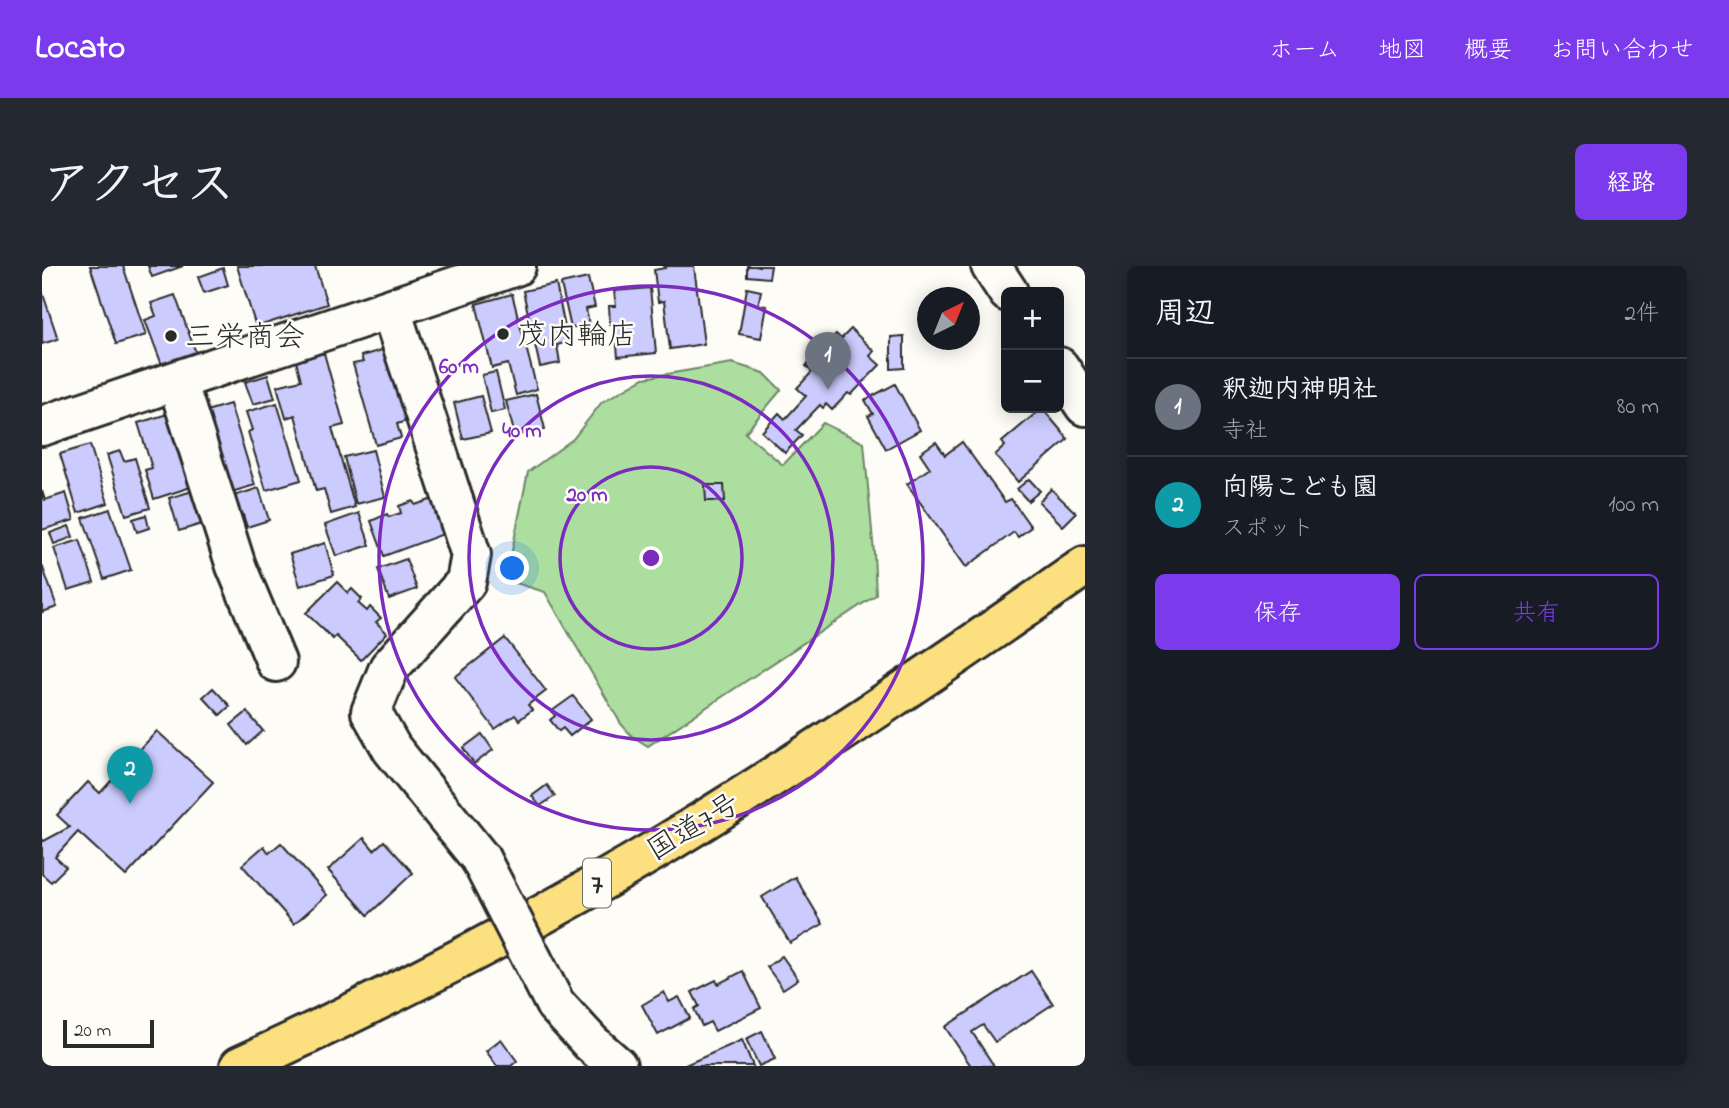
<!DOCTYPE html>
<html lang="ja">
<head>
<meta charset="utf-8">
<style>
	:root { --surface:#171b24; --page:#242831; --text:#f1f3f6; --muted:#9ea1a6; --line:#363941; --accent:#7c3aed }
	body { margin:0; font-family:"Indie Flower","Klee One",sans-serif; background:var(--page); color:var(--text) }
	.controls { position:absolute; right:21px; top:21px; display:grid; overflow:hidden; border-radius:10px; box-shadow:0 4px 18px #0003 }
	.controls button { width:63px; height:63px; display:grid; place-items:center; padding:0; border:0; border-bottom:2px solid var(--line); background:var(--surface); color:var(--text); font:35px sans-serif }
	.compass { position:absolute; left:875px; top:21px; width:63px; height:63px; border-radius:50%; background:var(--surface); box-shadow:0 4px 18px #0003; rotate:43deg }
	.scale { position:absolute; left:21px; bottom:18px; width:91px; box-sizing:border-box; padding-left:7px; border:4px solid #2b2b2b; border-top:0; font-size:19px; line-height:24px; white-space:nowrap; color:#2b2b2b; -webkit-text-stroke:5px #fdfcf7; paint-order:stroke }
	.you { position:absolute; left:471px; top:303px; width:24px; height:24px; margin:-18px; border:5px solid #fff; border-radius:50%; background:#1a73e8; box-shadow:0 0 0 10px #1a73e833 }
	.badge { display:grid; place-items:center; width:46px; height:46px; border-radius:50%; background:var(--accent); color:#fff; font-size:23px; font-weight:700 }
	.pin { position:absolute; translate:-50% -58px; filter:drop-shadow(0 2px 4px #0008) }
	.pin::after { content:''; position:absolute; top:37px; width:24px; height:21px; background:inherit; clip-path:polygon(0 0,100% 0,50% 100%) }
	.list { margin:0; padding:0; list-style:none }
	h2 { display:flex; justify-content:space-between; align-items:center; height:91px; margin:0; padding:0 28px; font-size:30px }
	h2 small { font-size:23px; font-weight:400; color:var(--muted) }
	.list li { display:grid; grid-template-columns:46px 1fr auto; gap:21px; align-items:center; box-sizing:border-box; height:98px; padding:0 28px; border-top:2px solid var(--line) }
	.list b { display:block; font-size:26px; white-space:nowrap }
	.list p { margin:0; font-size:23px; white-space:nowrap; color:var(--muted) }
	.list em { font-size:23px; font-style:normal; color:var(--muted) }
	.actions { display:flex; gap:14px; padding:21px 28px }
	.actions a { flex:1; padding:16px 0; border:2px solid var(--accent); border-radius:10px; text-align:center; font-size:24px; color:var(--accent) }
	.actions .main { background:var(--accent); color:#fff }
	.map { position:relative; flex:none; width:1043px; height:800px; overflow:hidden; border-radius:10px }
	header { display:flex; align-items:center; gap:42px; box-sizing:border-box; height:98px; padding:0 35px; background:var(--accent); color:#fff }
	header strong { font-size:33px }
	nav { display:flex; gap:38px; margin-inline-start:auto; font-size:24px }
	.intro { display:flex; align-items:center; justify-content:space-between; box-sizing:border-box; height:168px; padding:0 42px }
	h1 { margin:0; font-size:49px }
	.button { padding:18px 32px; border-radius:10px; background:var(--accent); color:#fff; font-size:24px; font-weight:700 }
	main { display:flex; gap:42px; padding:0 42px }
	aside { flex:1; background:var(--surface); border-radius:10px; box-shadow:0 4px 18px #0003 }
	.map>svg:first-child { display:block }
	.grass { fill:#acde9f; stroke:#6c8465; stroke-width:2 }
	.building { fill:#cbcbfd; stroke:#2b2b2b; stroke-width:2 }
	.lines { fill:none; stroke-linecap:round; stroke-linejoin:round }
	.minor-casing { stroke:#2b2b2b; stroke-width:44 }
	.highway-casing { stroke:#2b2b2b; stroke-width:44 }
	.minor { stroke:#fdfcf7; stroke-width:38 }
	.highway { stroke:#fce080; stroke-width:38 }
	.minor-bridge-casing { stroke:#2b2b2b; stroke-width:44; stroke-linecap:butt }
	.minor-bridge { stroke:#fdfcf7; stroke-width:38 }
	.ring { fill:none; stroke:#7b2cbf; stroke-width:3.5 }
	.poi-dot { fill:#2b2b2b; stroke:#fdfcf7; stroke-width:2.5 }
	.labels { text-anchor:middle; stroke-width:5; stroke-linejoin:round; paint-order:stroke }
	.shield { fill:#fdfcf7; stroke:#6a6a68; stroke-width:2 }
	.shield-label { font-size:28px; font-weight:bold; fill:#2b2b2b }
	.poi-label { font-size:30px; fill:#2b2b2b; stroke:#fdfcf7; text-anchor:start }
	.street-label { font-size:30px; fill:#2b2b2b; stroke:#fdfcf7 }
	.centre { fill:#7b2cbf; stroke:#fdfcf7; stroke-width:3.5 }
	.ring-label { font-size:21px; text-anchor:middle; font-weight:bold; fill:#7b2cbf; stroke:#fdfcf7; stroke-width:5; stroke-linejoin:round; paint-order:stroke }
</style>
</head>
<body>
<header>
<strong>Locato</strong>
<nav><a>ホーム</a><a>地図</a><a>概要</a><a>お問い合わせ</a></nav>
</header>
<div class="intro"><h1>アクセス</h1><a class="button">経路</a></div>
<main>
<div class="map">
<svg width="1043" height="800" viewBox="0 0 1043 800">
	<rect width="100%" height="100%" fill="#fdfcf7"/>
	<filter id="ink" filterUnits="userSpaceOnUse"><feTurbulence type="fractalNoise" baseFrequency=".0143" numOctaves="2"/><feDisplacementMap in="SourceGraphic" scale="14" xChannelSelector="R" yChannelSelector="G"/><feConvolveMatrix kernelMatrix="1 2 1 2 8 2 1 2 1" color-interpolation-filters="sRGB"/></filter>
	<g filter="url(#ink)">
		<polygon class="grass" points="690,97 722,107 739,124 703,167 741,199 781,157 822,177 832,287 834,329 606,480 590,470 579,458 503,326 464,314 486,206 531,173 560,136 602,112"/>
		<g class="building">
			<polygon points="48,0 81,0 104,69 74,78"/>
			<polygon points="106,0 141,0 110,11"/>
			<polygon points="195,0 273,0 285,38 214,61"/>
			<polygon points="622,0 652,0 662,78 628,83 622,35 616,36 612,4 623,2"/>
			<polygon points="705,0 729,0 727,12 705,10"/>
			<polygon points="181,2 186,19 162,27 156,11"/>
			<polygon points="546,12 553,41 544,43 547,58 529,62 519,18"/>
			<polygon points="514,18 526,76 515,79 518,97 498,101 481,25"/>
			<polygon points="608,22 614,87 576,91 573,58 568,58 567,40 574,40 572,25"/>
			<polygon points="705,22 719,25 716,39 725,40 719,72 697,68"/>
			<polygon points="0,25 16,73 0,78"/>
			<polygon points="470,28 495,123 474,129 466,98 450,102 434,38"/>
			<polygon points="133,29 154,87 120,99 103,54 114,50 109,37"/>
			<polygon points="809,63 832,85 828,90 838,99 809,129 806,127 790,144 784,138 781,142 778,139 754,164 760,169 743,187 720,166 737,147 743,153 764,130 755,122 770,106 764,100 794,68 799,73"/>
			<polygon points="862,70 862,102 849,103 849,71"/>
			<polygon points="352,76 374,152 355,158 359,172 334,179 311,98 321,96 319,90 340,84 339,80"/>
			<polygon points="282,87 302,159 290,162 313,241 289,248 282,223 274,225 253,149 244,152 235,120 259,114 254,95"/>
			<polygon points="454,106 463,144 449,147 440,109"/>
			<polygon points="226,109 233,132 211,138 203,116"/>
			<polygon points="853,118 878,164 844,183 826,150 831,148 823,134"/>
			<polygon points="494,128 503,163 473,170 464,135"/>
			<polygon points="439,130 449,167 421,173 412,137"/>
			<polygon points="235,137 259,214 224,224 206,166 210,164 204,146"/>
			<polygon points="188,138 213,219 186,227 161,146"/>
			<polygon points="1000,142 1026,173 976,216 953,189 963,180 960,176"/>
			<polygon points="132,146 155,219 112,233 103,204 110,202 96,157"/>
			<polygon points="894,176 903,189 920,176 963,236 969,233 989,261 976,271 972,266 924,301 865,218 888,202 878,187"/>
			<polygon points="48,179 66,237 36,247 18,188"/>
			<polygon points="331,184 343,231 314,238 302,191"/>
			<polygon points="78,185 82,195 93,192 108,242 84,249 65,189"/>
			<polygon points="987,213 998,225 986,235 975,223"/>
			<polygon points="663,219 682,219 683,235 664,235"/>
			<polygon points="217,222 227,254 205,261 200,246 195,248 189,231"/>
			<polygon points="1009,223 1034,247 1021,260 997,236"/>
			<polygon points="154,224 163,257 137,265 127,232"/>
			<polygon points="0,225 3,234 24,227 32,254 0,264"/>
			<polygon points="394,232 407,266 342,290 329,255 345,248 347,251 359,247 357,240 371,235 373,239"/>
			<polygon points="68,243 89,304 62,313 41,252"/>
			<polygon points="317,247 328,279 294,290 283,259"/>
			<polygon points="104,249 107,262 95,266 91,253"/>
			<polygon points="27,260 31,271 12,278 8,267"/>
			<polygon points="38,274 52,316 26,324 12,282"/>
			<polygon points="283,277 292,309 258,320 248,288"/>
			<polygon points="364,293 375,323 347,333 336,303"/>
			<polygon points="0,299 15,341 0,346"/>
			<polygon points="295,316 306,327 310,323 320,333 316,337 325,345 328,341 339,352 334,356 345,367 319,394 294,370 291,373 264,347"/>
			<polygon points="463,372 504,425 486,439 490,444 477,454 473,449 453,463 413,411"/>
			<polygon points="171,422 188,440 178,449 161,431"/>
			<polygon points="531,430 549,453 528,470 521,462 517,465 508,454 513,450 510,445"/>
			<polygon points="205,446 221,465 205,479 189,459"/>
			<polygon points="115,465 171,516 84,610 36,566 13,591 24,601 9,616 0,608 0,573 2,575 28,561 15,549 46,516 58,527"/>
			<polygon points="440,468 451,484 432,498 421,482"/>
			<polygon points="505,519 513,530 498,540 490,530"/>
			<polygon points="322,572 332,584 342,575 371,607 326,649 286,604"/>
			<polygon points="239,577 285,629 252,658 200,599 222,580 227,587"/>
			<polygon points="753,611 781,658 748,677 720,631"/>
			<polygon points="740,690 756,713 741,723 725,701"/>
			<polygon points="701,705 719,742 673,765 668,756 660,760 652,743 657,740 650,726 674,714 676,718"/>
			<polygon points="989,705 1011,738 953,776 941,759 930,766 952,800 929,800 903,761"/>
			<polygon points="622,726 627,736 637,731 648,752 616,769 600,739"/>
			<polygon points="720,765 733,793 717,800 704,773"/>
			<polygon points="459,773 475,795 469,800 455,800 444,785"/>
			<polygon points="700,774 711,800 641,800"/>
		</g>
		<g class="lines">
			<g class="minor-casing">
				<g id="minor">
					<polyline points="949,0 966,26"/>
					<polyline points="349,44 429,289 424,316 347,402 329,446 350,483 438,592"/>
					<polyline points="1017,101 1043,140"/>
					<polyline points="135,115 194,300 234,396"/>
					<polyline points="0,160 474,0"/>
					<polyline points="513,738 549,777 575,800"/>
				</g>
			</g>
			<g class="highway-casing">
				<path id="highway" d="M198,800C344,733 487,660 625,577C768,490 906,396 1043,300"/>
			</g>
			<use href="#minor" class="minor"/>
			<use href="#highway" class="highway"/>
			<g class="minor-bridge-casing">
				<polyline id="minor-bridge" points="438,592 513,738"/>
			</g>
			<use href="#minor-bridge" class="minor-bridge"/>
		</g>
	</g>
	<g class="ring">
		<circle cx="609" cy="292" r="91"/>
		<circle cx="609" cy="292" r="182"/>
		<circle cx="609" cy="292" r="272"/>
	</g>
	<g class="poi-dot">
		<circle cx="461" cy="68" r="7"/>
		<circle cx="129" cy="70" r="7"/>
	</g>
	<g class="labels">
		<rect class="shield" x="541" y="592.5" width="28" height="49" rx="5"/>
		<g class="shield-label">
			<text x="555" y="627">7</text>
		</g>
		<g class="poi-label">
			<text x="475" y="78">茂内輪店</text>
			<text x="143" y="80">三栄商会</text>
		</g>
		<g class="street-label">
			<text transform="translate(651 560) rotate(-31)" y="10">国道7号</text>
		</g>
	</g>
	<circle cx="609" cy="292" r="10" class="centre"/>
	<g class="ring-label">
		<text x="417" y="107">60 m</text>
		<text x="480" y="171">40 m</text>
		<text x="545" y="235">20 m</text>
	</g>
</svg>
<div class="controls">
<button>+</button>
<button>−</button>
</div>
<svg class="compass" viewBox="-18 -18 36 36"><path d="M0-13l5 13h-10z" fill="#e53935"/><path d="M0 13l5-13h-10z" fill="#9ea1a6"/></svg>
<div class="scale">20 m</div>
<div class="you"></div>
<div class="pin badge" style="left:786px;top:124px;background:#6b7280">1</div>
<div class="pin badge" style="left:88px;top:538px;background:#0f9aa8">2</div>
</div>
<aside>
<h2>周辺<small>2件</small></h2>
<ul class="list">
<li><span class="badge" style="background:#6b7280">1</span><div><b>釈迦内神明社</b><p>寺社</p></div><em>80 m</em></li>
<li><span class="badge" style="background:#0f9aa8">2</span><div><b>向陽こども園</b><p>スポット</p></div><em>100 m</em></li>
</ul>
<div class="actions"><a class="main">保存</a><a>共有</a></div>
</aside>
</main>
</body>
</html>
